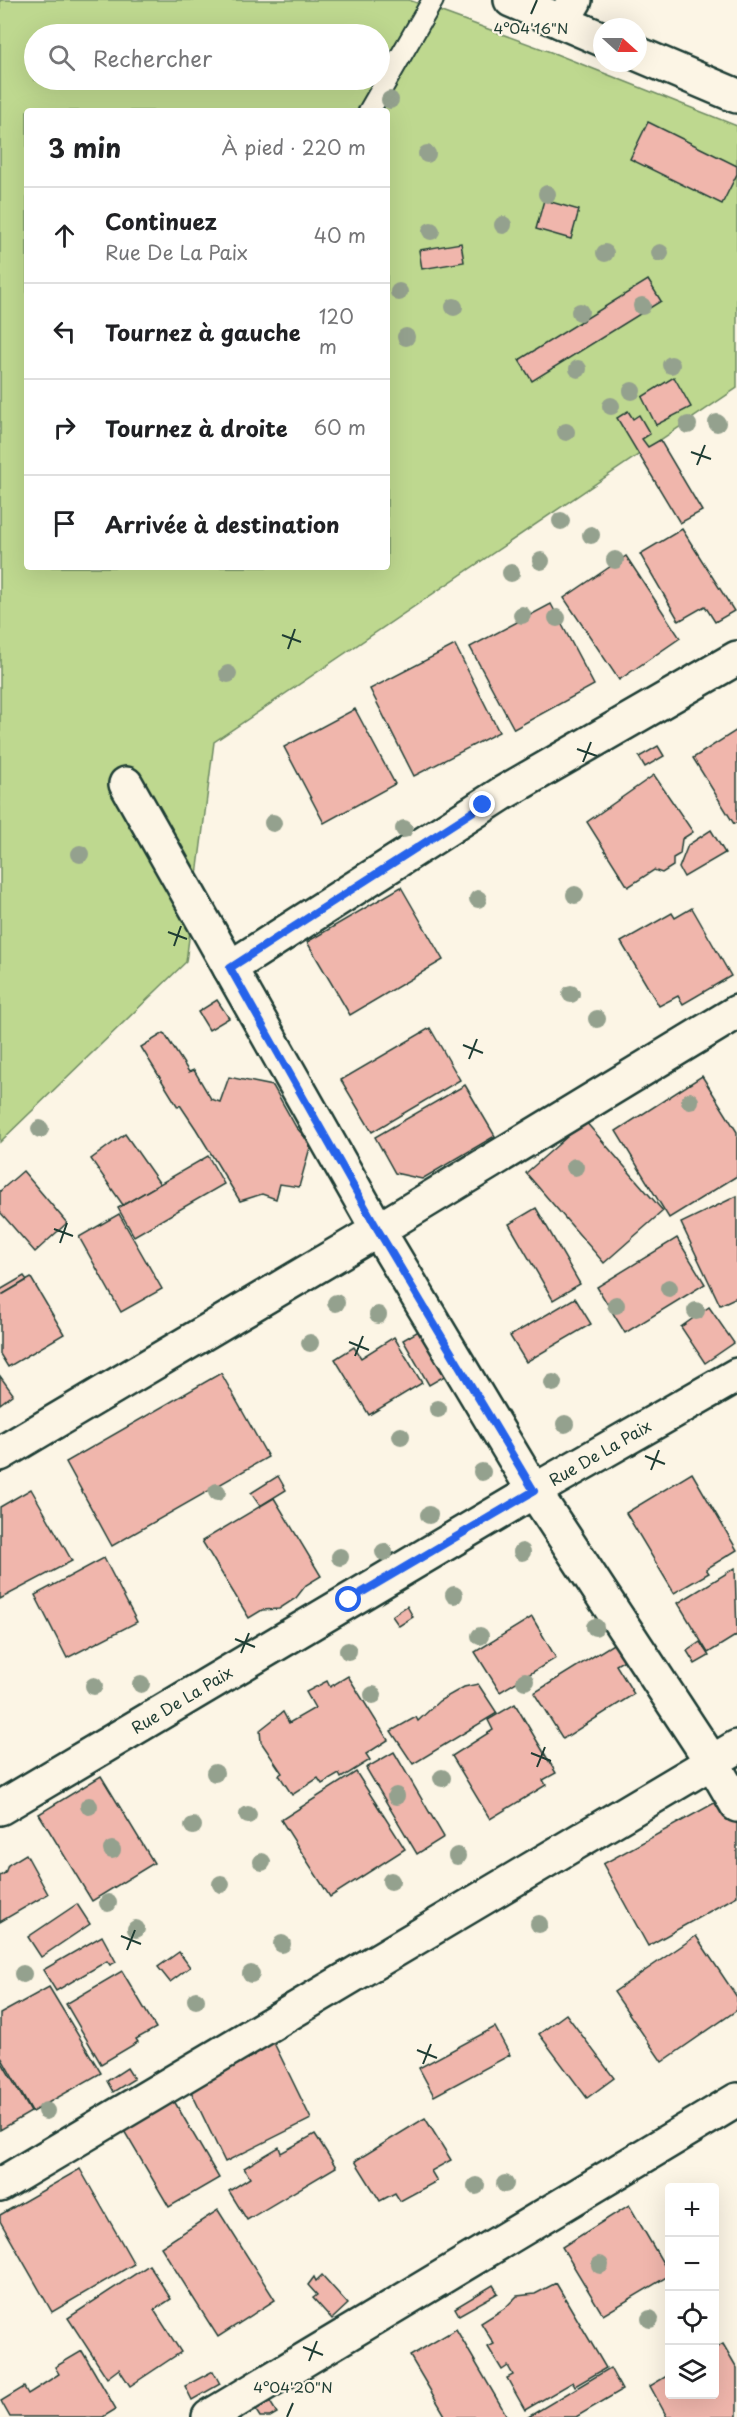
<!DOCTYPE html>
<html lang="fr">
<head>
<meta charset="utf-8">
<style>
	:root { --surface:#fff; --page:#f6f6f6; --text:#202124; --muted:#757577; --line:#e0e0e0 }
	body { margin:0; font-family:"Playpen Sans",sans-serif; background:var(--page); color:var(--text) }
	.controls { position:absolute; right:18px; bottom:18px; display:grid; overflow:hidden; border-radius:6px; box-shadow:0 6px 24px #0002 }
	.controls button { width:54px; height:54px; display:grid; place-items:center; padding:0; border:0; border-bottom:2px solid var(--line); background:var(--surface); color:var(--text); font:30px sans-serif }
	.compass { position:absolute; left:593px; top:18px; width:54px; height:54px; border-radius:50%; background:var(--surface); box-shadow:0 6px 24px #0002; rotate:111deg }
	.stop { position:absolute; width:18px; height:18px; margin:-14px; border:4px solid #2563eb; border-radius:50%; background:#fff }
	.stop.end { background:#2563eb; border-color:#fff; box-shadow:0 2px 6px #0008 }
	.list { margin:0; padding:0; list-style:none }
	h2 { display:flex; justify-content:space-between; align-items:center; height:78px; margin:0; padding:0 24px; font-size:26px }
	h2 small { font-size:20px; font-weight:400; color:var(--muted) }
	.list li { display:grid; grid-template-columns:39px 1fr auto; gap:18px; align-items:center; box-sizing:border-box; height:96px; padding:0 24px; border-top:2px solid var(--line) }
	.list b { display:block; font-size:22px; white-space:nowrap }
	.list p { margin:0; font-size:20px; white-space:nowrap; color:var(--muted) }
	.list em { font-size:20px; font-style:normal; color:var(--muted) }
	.icon { flex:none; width:33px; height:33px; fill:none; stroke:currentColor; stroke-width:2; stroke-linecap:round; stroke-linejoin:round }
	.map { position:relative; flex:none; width:737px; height:2417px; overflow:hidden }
	.search { position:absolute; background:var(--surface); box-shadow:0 6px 24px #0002; left:24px; top:24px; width:366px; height:66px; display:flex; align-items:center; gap:15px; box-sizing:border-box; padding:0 21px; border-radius:33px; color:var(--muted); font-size:22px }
	.panel { position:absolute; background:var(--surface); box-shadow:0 6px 24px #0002; left:24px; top:108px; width:366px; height:462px; border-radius:6px }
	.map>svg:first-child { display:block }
	.green { fill:#bed88f; stroke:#6e8a62; stroke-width:1.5; fill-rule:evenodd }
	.building { fill:#f0b6ac; stroke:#1f3d34; stroke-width:1.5 }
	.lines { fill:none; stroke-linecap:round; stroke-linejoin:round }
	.lane-casing { stroke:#1f3d34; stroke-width:24 }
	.street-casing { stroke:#1f3d34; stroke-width:38 }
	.secondary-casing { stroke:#1f3d34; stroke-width:38 }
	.lane { stroke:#fcf5e5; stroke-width:20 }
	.street { stroke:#fcf5e5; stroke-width:33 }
	.secondary { stroke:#fcf5e5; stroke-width:33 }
	.tree { fill:#94a18e }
	.route { stroke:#2563eb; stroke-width:8 }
	.ticks { fill:none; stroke:#1f3d34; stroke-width:2 }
	.labels { text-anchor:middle; stroke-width:4.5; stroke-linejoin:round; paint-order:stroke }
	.street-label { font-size:16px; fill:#1f3d34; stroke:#fcf5e5 }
	.ticks-label { font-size:15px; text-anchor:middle; fill:#1f3d34; stroke:#fcf5e5; stroke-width:4.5; stroke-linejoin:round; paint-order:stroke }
</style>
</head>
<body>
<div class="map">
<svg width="737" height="2417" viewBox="0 0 737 2417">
	<rect width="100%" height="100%" fill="#fcf5e5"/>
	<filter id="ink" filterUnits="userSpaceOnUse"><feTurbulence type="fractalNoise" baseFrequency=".0167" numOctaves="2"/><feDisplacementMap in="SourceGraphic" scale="12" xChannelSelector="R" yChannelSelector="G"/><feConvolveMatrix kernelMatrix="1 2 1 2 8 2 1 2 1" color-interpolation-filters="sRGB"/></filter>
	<g filter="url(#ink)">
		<path class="green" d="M0,0H409L556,54L737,126V388L214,742L186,962L0,1142ZM34,34H380V80H34ZM27,111H387V567H27Z"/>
		<g class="building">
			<polygon points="648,122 737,166 737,174 722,204 630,159"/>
			<polygon points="544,200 579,210 571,239 536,229"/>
			<polygon points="461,243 464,262 422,269 419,250"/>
			<polygon points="648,280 661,301 532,381 519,360"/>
			<polygon points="674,377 691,407 656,425 642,397"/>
			<polygon points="628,411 633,419 639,415 650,434 642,439 648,447 660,440 702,511 680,523 617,418"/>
			<polygon points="682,529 734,611 715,622 705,606 679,621 640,554"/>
			<polygon points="626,556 680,638 619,680 564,598"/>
			<polygon points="551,604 594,685 514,729 470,647"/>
			<polygon points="455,645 499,732 414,776 370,689"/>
			<polygon points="355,709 395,784 324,823 284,747"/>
			<polygon points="737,730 737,822 734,824 693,758"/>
			<polygon points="658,746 664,756 645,767 639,757"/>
			<polygon points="654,775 693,832 682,839 680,854 673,858 673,866 662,873 654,870 628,887 587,822"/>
			<polygon points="711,830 725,853 684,877 679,868 688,845"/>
			<polygon points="401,887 443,960 350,1015 307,942"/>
			<polygon points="692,908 731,976 683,1004 678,996 659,1006 621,942 672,913 675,918"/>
			<polygon points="217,1000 229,1018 209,1030 198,1012"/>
			<polygon points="430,1028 460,1080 372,1132 341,1080"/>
			<polygon points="164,1033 189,1072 194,1070 211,1099 220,1102 229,1077 273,1086 296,1127 311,1144 299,1187 280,1184 276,1199 262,1194 240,1201 196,1129 180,1105 178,1107 141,1047"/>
			<polygon points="702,1076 737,1132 737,1176 669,1218 616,1131"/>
			<polygon points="465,1085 495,1136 422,1179 395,1173 375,1137"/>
			<polygon points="585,1121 663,1211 604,1263 526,1173"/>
			<polygon points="125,1134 160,1184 123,1205 91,1159"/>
			<polygon points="208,1156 224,1184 134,1236 118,1208"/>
			<polygon points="23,1171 67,1223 35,1252 0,1212 0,1191"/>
			<polygon points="737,1196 737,1297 720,1305 681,1223"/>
			<polygon points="536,1208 580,1284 553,1300 509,1224"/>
			<polygon points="119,1214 162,1289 121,1312 79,1237"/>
			<polygon points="677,1238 705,1284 625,1333 597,1287"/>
			<polygon points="24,1276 27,1280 0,1296 0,1290"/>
			<polygon points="31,1278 64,1334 8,1367 0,1354 0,1296"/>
			<polygon points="575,1298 591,1324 526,1362 510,1336"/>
			<polygon points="709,1307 734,1343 705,1363 681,1327"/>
			<polygon points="429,1325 455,1370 429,1385 403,1340"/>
			<polygon points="394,1337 422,1383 369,1415 335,1359 354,1347 361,1358"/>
			<polygon points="221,1373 268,1457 112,1546 66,1462"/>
			<polygon points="0,1376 13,1394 0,1404"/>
			<polygon points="692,1473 737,1550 706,1569 709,1573 674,1593 626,1513"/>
			<polygon points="278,1476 286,1490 260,1506 251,1493"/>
			<polygon points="31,1489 72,1561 0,1599 0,1507"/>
			<polygon points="274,1498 321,1576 306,1585 296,1598 279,1609 262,1610 249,1618 202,1541"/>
			<polygon points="104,1558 137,1622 67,1658 35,1595"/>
			<polygon points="735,1568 737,1635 708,1653 678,1603"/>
			<polygon points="407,1606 413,1617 399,1626 392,1616"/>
			<polygon points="532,1617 556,1658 500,1692 475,1652"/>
			<polygon points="618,1641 628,1658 616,1665 634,1694 563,1739 534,1693"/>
			<polygon points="700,1642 709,1656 695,1664 687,1651"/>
			<polygon points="348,1676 388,1740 366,1754 370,1760 341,1778 339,1774 322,1784 318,1778 292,1795 279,1775 282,1773 261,1742 260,1730 283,1712 289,1723 315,1708 306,1692 327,1681 330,1687"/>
			<polygon points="478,1684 497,1713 413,1764 391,1731 416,1717 418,1721 439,1701 464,1687"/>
			<polygon points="515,1704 556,1773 543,1780 546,1785 490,1819 452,1756 493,1730 488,1720"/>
			<polygon points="394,1752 444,1837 417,1854 366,1768"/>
			<polygon points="356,1772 405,1849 330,1897 281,1820"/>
			<polygon points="101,1776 154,1863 92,1901 39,1814"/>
			<polygon points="729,1795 737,1809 737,1896 648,1946 603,1864"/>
			<polygon points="26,1854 48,1894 0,1922 0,1876 5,1873 8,1865"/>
			<polygon points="77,1904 90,1924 41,1957 28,1937"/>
			<polygon points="102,1936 116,1962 110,1965 107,1961 56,1991 43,1970"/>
			<polygon points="696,1936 737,1997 737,2010 662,2062 614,1992"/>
			<polygon points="179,1952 190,1967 170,1982 158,1967"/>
			<polygon points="122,1971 156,2028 136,2039 138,2042 101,2064 66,2004"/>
			<polygon points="49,1987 101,2073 32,2112 0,2055 0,2014"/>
			<polygon points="566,2014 614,2078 587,2098 539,2034"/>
			<polygon points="495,2027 510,2055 434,2096 419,2068"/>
			<polygon points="273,2041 311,2119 225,2162 187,2083"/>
			<polygon points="0,2059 31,2112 0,2130"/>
			<polygon points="127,2068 134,2079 113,2092 107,2081"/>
			<polygon points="170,2094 219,2178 169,2207 120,2124"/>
			<polygon points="425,2118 451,2160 431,2171 437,2181 400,2201 395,2193 380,2201 355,2161"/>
			<polygon points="315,2134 336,2167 247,2220 229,2191 250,2178 244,2168 279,2147 281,2153"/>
			<polygon points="80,2169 134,2264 52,2312 0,2221 0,2215"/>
			<polygon points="629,2205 670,2275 603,2315 562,2247"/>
			<polygon points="218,2210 275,2300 218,2337 161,2247"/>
			<polygon points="149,2265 171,2299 154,2310 181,2352 130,2386 119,2369 107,2378 68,2318"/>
			<polygon points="322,2275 348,2304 332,2319 313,2298 317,2295 308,2285 314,2277 316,2281"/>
			<polygon points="556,2283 606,2368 575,2386 573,2382 525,2410 507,2378 513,2375 508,2366 502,2370 488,2347 494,2344 481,2323 505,2308 517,2296 535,2294"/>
			<polygon points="493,2285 498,2293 459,2315 455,2308"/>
			<polygon points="456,2329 507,2416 504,2417 446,2417 410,2356"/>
			<polygon points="723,2344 737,2368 737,2417 667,2417 650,2386 670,2374 670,2394 714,2394 714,2349"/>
			<polygon points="82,2351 116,2409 103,2417 10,2417 1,2401 24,2387 28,2394 39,2387 59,2374 55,2367"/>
			<polygon points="610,2368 622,2390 576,2417 528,2417"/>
			<polygon points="213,2371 220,2384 192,2400 185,2386"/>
			<polygon points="267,2397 277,2413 270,2417 260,2417 253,2406"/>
		</g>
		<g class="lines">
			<g class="lane-casing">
				<polyline id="lane" points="369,111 433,0"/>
			</g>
			<g class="street-casing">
				<g id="street">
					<polyline points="562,22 575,0"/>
					<polyline points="126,784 378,1230 534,1491 712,1762 737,1805"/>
					<polyline points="230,968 503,793 737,658"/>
					<polyline points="0,1454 378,1230 737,1012"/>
					<polyline points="0,1808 534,1491 737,1375"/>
					<polyline points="0,2185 737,1747"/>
					<polyline points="209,2417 737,2100"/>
				</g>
			</g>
			<g class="secondary-casing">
				<g id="secondary">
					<polyline points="511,0 602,39"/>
					<polyline points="638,54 737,96"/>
				</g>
			</g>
			<use href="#lane" class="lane"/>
			<use href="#street" class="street"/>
			<use href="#secondary" class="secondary"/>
		</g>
		<g class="tree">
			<circle cx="390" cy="100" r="9"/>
			<circle cx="427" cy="154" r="9"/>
			<circle cx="547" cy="194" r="9"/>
			<circle cx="503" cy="225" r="9"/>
			<circle cx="431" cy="231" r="9"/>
			<circle cx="605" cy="253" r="9"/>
			<circle cx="660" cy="253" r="9"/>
			<circle cx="399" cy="292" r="9"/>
			<circle cx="642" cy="306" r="9"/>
			<circle cx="454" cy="307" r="9"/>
			<circle cx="580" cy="312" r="9"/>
			<circle cx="406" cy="337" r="9"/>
			<circle cx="671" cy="365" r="9"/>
			<circle cx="578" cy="369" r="9"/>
			<circle cx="632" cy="391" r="9"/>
			<circle cx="611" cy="406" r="9"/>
			<circle cx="717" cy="423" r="9"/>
			<circle cx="688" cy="425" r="9"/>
			<circle cx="566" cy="432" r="9"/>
			<circle cx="561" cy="521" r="9"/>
			<circle cx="591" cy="535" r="9"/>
			<circle cx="615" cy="560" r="9"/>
			<circle cx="541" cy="561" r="9"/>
			<circle cx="511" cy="573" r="9"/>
			<circle cx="522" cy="615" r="9"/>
			<circle cx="557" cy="618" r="9"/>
			<circle cx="228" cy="674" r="9"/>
			<circle cx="273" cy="823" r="9"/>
			<circle cx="404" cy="829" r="9"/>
			<circle cx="80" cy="854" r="9"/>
			<circle cx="575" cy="895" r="9"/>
			<circle cx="478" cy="899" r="9"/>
			<circle cx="571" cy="994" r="9"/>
			<circle cx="597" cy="1019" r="9"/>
			<circle cx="690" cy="1101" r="9"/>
			<circle cx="40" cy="1129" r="9"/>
			<circle cx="575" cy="1167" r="9"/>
			<circle cx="669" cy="1288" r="9"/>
			<circle cx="336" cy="1303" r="9"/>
			<circle cx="616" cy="1305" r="9"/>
			<circle cx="696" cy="1311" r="9"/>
			<circle cx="378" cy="1315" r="9"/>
			<circle cx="310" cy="1343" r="9"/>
			<circle cx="553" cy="1383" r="9"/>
			<circle cx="438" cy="1409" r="9"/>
			<circle cx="565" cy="1424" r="9"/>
			<circle cx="401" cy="1436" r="9"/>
			<circle cx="482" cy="1472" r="9"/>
			<circle cx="217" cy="1492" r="9"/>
			<circle cx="429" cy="1515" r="9"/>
			<circle cx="384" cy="1552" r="9"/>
			<circle cx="522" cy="1552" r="9"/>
			<circle cx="340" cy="1557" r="9"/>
			<circle cx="454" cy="1595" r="9"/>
			<circle cx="595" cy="1627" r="9"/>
			<circle cx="480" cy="1636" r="9"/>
			<circle cx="348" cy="1651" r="9"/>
			<circle cx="525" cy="1681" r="9"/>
			<circle cx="141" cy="1684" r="9"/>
			<circle cx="94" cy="1686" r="9"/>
			<circle cx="373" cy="1695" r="9"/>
			<circle cx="215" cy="1773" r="9"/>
			<circle cx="442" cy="1778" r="9"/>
			<circle cx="396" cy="1796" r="9"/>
			<circle cx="89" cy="1806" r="9"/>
			<circle cx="248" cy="1815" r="9"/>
			<circle cx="193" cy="1826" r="9"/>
			<circle cx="112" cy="1850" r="9"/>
			<circle cx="457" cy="1856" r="9"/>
			<circle cx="262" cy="1862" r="9"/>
			<circle cx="391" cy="1881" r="9"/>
			<circle cx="221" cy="1884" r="9"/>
			<circle cx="108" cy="1903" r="9"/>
			<circle cx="539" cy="1924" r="9"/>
			<circle cx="136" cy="1929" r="9"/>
			<circle cx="282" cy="1944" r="9"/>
			<circle cx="23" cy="1974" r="9"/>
			<circle cx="251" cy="1974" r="9"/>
			<circle cx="196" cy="2000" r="9"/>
			<circle cx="46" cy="2111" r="9"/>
			<circle cx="505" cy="2184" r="9"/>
			<circle cx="476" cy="2186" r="9"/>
			<circle cx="600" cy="2265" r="9"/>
			<circle cx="650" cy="2319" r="9"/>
		</g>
	</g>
	<g class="lines" filter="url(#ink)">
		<polyline class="route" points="349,1600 534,1491 378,1230 230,968 483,805"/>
	</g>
	<path class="ticks" d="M531,14L537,0M691,452L711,459M697,465L705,445M282,635L301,642M288,649L295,629M577,749L597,756M583,762L591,742M168,932L187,939M174,946L181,926M463,1045L483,1053M469,1059L477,1039M54,1229L73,1236M60,1243L67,1223M349,1342L369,1350M355,1356L363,1336M645,1456L665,1464M651,1470L659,1450M235,1639L255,1647M241,1653L249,1633M531,1753L551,1761M537,1767L545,1747M121,1936L141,1944M127,1950L135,1930M417,2050L437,2058M423,2064L431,2044M303,2347L323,2355M309,2361L317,2341M287,2417L293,2403"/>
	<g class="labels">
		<g class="street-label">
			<text transform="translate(600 1453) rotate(-30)" y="6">Rue De La Paix</text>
			<text transform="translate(182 1700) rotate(-31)" y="6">Rue De La Paix</text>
		</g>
	</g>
	<g class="ticks-label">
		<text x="531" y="34">4°04'16"N</text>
		<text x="293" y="2393">4°04'20"N</text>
	</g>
</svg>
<div class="controls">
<button>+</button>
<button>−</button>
<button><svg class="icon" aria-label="locate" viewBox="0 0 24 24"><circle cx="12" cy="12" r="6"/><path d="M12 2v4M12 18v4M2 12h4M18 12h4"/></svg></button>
<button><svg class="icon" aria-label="layers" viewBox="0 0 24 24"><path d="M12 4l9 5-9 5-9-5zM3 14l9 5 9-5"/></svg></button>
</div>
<svg class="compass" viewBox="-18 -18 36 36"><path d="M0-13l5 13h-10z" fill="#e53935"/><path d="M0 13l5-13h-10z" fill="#757577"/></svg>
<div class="stop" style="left:349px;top:1600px"></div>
<div class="stop end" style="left:483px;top:805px"></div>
<div class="search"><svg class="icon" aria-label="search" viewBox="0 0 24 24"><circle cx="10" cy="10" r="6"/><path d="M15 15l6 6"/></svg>Rechercher</div>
<section class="panel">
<h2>3 min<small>À pied · 220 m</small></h2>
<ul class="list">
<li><svg class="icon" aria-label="ahead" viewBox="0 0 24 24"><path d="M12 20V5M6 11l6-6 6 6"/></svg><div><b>Continuez</b><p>Rue De La Paix</p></div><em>40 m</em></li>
<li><svg class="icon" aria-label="left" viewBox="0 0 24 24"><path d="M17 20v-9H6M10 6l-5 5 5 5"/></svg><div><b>Tournez à gauche</b></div><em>120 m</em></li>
<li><svg class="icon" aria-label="right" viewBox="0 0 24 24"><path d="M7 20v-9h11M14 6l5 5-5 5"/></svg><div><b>Tournez à droite</b></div><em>60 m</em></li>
<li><svg class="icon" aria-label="arrive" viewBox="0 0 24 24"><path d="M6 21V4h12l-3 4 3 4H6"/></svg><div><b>Arrivée à destination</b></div></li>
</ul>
</section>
</div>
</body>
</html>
